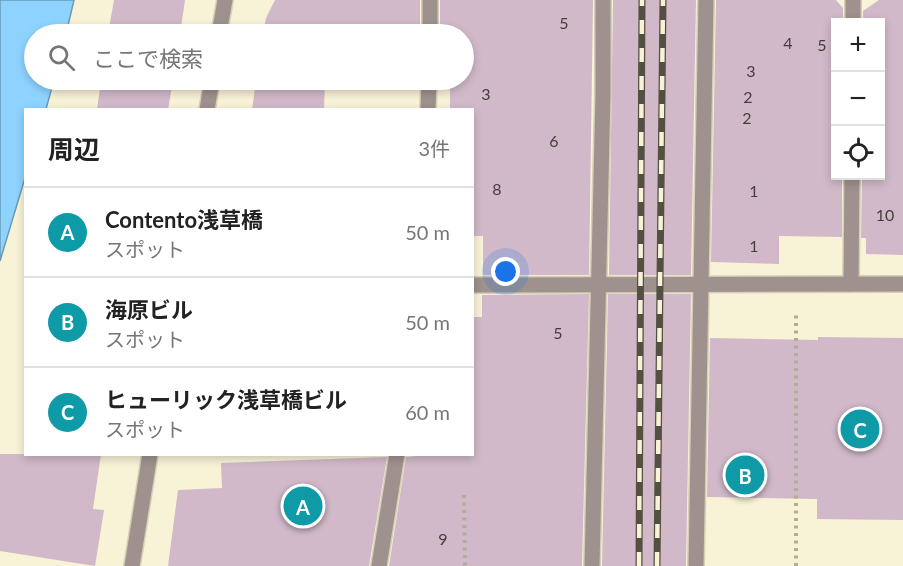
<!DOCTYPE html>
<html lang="ja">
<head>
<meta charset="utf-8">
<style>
	:root { --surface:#fff; --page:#f6f6f6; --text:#222; --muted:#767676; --line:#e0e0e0; --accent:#984dbe }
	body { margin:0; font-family:Lato,"Noto Sans JP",sans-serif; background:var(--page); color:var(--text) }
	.controls { position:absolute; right:18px; top:18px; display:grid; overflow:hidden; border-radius:0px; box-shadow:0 3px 9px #0003 }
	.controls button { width:54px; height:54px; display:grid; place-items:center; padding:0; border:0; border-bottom:2px solid var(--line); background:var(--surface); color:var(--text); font:30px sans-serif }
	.you { position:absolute; left:506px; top:272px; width:21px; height:21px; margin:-15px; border:4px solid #fff; border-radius:50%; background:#1a73e8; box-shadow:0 0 0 9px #1a73e833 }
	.badge { display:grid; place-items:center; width:39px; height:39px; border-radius:50%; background:var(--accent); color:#fff; font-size:20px; font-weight:700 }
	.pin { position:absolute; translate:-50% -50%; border:3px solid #fff; box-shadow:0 2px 6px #0006 }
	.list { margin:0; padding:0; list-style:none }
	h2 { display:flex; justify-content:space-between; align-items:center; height:78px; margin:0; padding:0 24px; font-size:26px }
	h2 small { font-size:20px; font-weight:400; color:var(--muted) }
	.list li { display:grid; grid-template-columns:39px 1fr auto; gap:18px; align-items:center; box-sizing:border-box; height:90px; padding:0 24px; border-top:2px solid var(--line) }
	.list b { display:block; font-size:22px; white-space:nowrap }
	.list p { margin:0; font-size:20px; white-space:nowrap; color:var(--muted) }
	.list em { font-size:20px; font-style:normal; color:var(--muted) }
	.icon { flex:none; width:33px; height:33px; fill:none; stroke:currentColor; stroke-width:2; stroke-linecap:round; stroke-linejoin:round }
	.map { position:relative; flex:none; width:903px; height:566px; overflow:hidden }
	.search { position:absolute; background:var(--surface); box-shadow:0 3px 9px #0003; left:24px; top:24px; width:450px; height:66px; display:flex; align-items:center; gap:15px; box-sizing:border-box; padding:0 21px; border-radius:33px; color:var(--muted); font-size:22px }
	.panel { position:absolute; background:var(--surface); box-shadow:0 3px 9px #0003; left:24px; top:108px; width:450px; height:348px; border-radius:0px }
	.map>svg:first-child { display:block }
	.water { fill:#8ed3ff; stroke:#6a9ab6; stroke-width:1.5 }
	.building { fill:#d1b9c9 }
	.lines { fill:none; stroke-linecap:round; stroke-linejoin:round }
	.lane-casing { stroke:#d4cfb6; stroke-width:18 }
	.street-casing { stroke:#d4cfb6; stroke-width:18 }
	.path { stroke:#b2ad97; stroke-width:4; stroke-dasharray:3 4.5; stroke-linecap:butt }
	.lane { stroke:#9f928e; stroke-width:15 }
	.street { stroke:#9f928e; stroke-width:15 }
	.rail-casing { stroke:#534f41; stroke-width:7 }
	.rail { stroke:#f8f2d7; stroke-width:4.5; stroke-dasharray:14; stroke-linecap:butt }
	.labels { text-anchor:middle; stroke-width:4.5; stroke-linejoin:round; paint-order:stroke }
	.number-label { font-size:16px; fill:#463e3a }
</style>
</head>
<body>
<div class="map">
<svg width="903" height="566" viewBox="0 0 903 566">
	<rect width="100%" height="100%" fill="#f8f2d7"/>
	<polygon class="water" points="0,0 74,0 66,34 34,34 34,80 54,80 46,109 26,110 25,178 0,261"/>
	<g class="building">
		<polygon points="114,0 185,0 180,34 108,34"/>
		<polygon points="275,0 420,0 420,34 263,34 266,18"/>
		<polygon points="440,0 593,0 589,275 483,275 483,236 472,236 472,110 450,110 450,80 464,80 464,34 440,34"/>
		<polygon points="613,0 696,0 691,275 609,275"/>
		<polygon points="716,0 836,0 843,8 843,22 836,22 836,176 842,176 842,237 779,236 779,264 711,262"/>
		<polygon points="879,0 903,0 903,255 866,254 866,238 861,238 862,176 880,176 880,22 863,22 863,11"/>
		<polygon points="101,80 173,80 168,110 97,110"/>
		<polygon points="256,80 325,80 324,110 252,110"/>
		<polygon points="589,294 582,566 389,566 406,457 417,456 417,454 472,454 472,317 482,317 482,295"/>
		<polygon points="608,294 691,294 686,566 602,566"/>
		<polygon points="818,337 903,338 903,520 817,519 817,499 707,497 710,338 818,340"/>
		<polygon points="0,454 101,454 93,509 104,510 95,566 0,551"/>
		<polygon points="387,457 369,566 168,566 178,490 222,488 221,463"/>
	</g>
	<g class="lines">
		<g class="lane-casing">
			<g id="lane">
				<polyline points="853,22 853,0"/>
				<polyline points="851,284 852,176"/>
			</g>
		</g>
		<g class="street-casing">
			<g id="street">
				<polyline points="219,34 225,0"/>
				<polyline points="430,34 430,0"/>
				<polyline points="207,110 212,80"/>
				<polyline points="428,110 429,80"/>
				<polyline points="472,285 903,284"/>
				<polyline points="132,566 150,454"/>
				<polyline points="379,566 397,454"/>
				<polyline points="592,566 603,93 603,0"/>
				<polyline points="696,566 706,0"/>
			</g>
		</g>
		<g class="path">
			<polyline points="464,495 465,566"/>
			<polyline points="796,566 796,312"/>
		</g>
		<use href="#lane" class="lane"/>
		<use href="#street" class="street"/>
		<g class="rail-casing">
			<g id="rail">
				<polyline points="639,566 642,0"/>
				<polyline points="657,566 663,0"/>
			</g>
		</g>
		<use href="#rail" class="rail"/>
	</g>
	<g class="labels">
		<g class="number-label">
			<text x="564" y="29">5</text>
			<text x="788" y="49">4</text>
			<text x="822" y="51">5</text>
			<text x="751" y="77">3</text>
			<text x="486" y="100">3</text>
			<text x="748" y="103">2</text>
			<text x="747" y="124">2</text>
			<text x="554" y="147">6</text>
			<text x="497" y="195">8</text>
			<text x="754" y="197">1</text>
			<text x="885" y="221">10</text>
			<text x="754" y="252">1</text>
			<text x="558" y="339">5</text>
			<text x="443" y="545">9</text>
		</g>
	</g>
</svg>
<div class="controls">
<button>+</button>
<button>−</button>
<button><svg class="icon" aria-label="locate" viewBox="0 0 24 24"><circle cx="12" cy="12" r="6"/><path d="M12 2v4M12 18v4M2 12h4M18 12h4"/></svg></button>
</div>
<div class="you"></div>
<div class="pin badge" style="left:303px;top:506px;background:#0f9aa8">A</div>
<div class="pin badge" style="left:745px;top:475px;background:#0f9aa8">B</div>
<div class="pin badge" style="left:860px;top:429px;background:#0f9aa8">C</div>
<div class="search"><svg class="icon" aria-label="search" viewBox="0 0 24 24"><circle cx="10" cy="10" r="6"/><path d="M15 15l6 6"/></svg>ここで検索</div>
<section class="panel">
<h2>周辺<small>3件</small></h2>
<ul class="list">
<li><span class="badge" style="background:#0f9aa8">A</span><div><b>Contento浅草橋</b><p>スポット</p></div><em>50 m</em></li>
<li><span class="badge" style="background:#0f9aa8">B</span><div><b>海原ビル</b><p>スポット</p></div><em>50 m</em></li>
<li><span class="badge" style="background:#0f9aa8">C</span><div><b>ヒューリック浅草橋ビル</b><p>スポット</p></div><em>60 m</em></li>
</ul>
</section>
</div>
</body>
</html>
